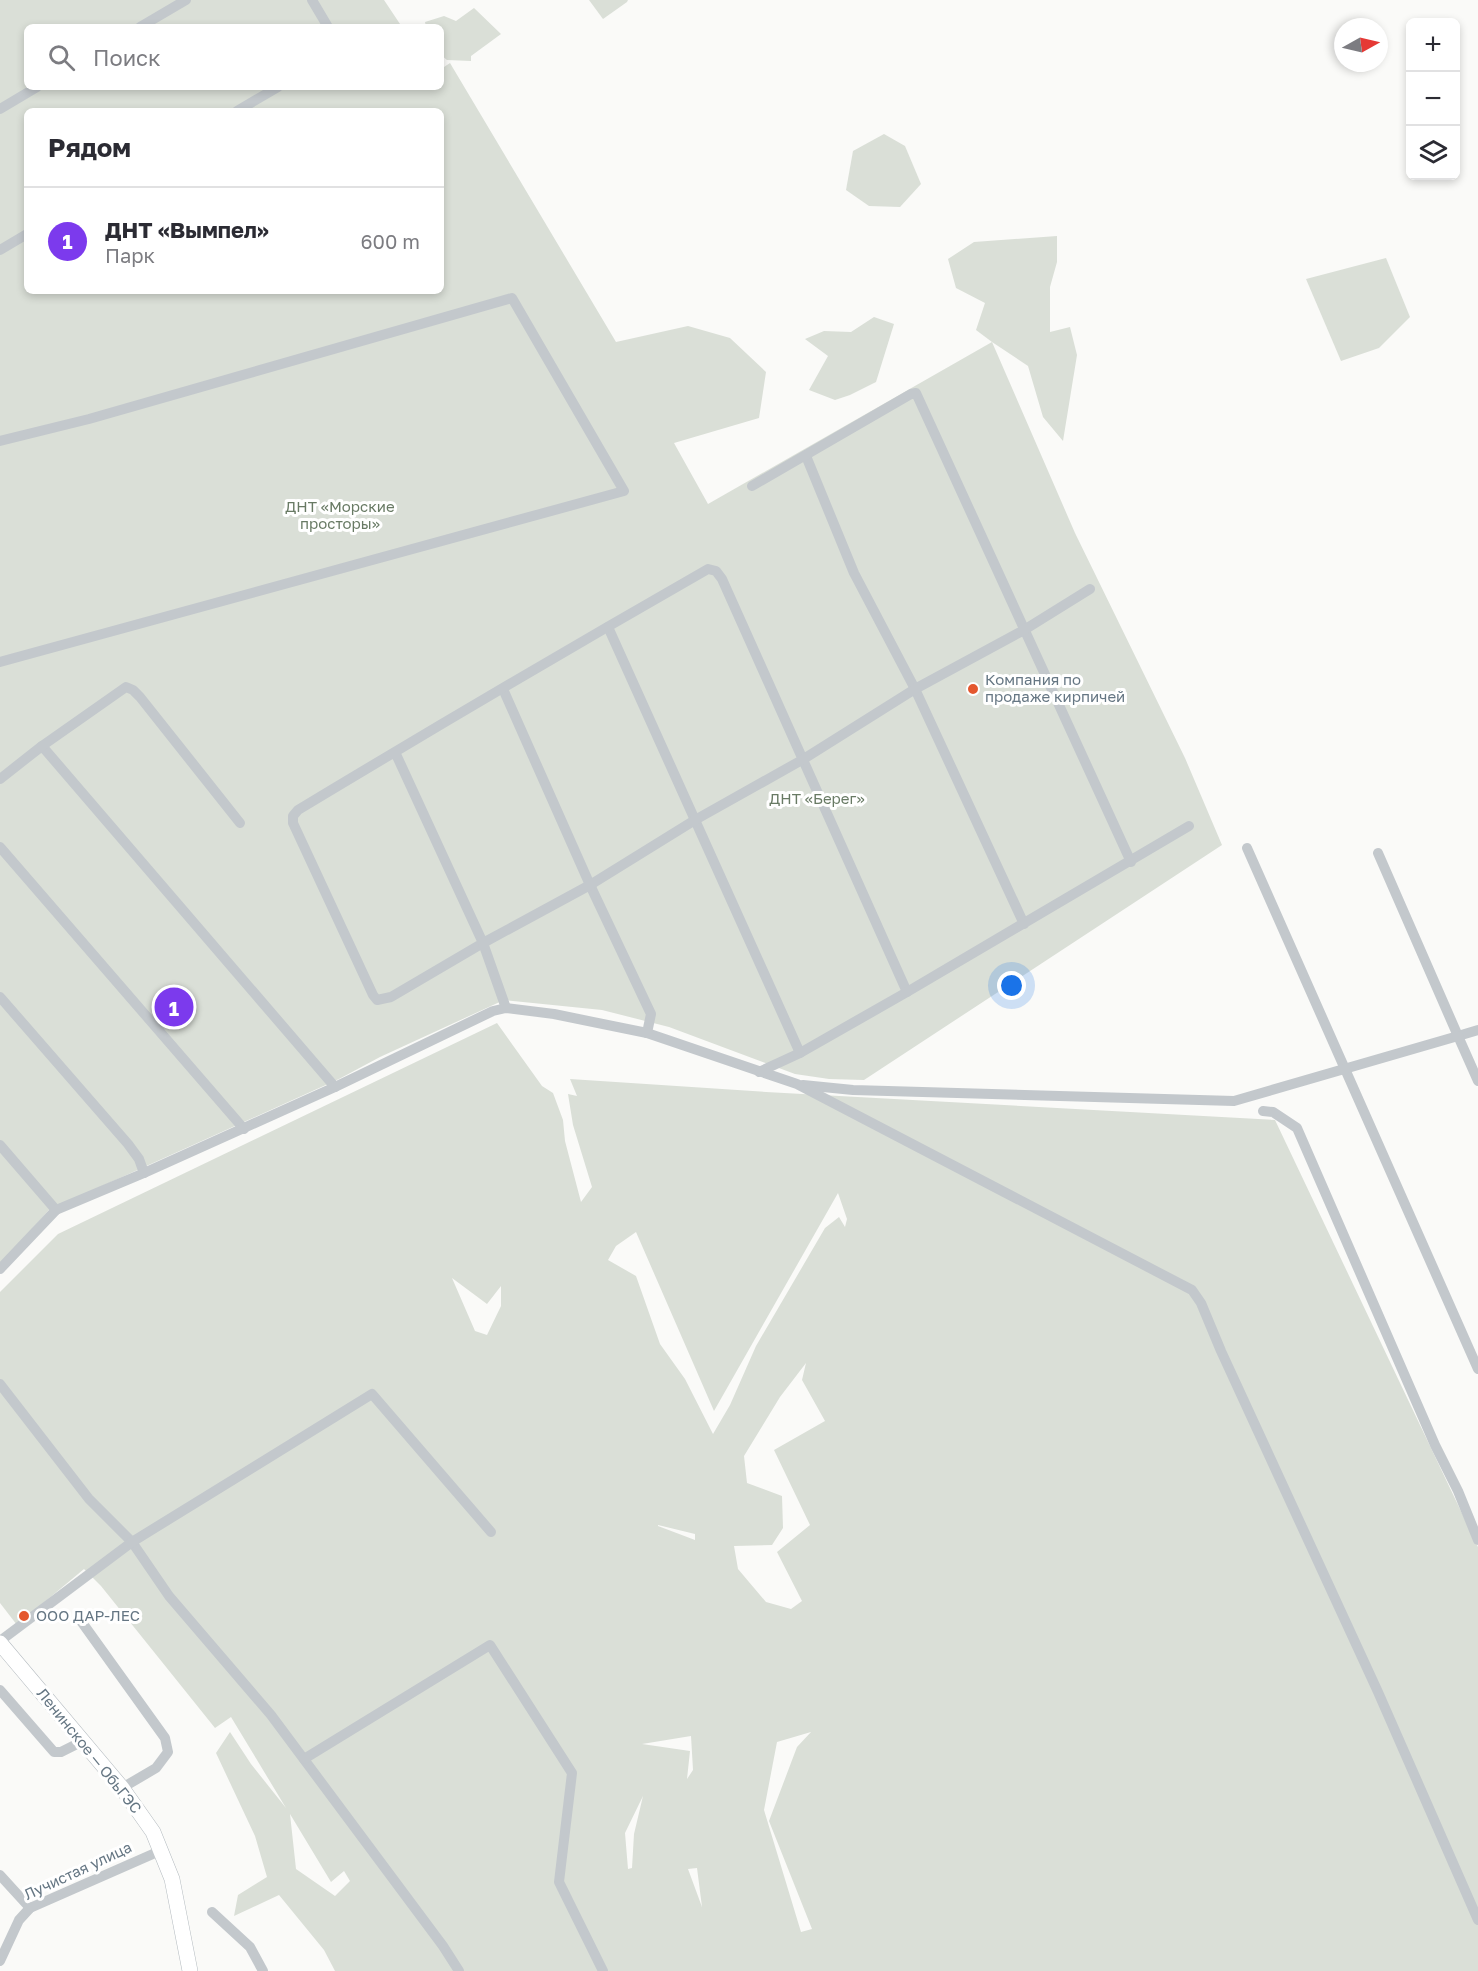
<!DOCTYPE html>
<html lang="ru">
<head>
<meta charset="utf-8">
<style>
	:root { --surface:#fff; --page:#f7f7f7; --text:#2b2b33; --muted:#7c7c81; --line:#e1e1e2; --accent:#7c3aed }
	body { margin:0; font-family:"Golos Text",sans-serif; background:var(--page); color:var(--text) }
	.controls { position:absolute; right:18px; top:18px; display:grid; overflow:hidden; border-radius:9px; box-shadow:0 3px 9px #0003 }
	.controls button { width:54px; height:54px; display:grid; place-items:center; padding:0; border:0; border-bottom:2px solid var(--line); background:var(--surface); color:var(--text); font:30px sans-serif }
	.compass { position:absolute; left:1334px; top:18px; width:54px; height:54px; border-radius:50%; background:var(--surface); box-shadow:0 3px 9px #0003; rotate:82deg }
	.you { position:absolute; left:1012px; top:986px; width:21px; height:21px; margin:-15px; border:4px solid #fff; border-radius:50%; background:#1a73e8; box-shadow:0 0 0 9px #1a73e833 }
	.badge { display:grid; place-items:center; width:39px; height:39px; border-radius:50%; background:var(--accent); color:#fff; font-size:20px; font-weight:700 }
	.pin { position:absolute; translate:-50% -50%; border:3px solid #fff; box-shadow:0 2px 6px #0006 }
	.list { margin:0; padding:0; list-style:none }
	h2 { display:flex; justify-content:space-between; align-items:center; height:78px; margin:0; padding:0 24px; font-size:26px }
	h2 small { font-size:20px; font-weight:400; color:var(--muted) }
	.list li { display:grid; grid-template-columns:39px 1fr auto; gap:18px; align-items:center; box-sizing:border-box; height:108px; padding:0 24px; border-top:2px solid var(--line) }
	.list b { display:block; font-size:22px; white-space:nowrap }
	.list p { margin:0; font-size:20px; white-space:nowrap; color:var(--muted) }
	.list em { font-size:20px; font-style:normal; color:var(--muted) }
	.icon { flex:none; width:33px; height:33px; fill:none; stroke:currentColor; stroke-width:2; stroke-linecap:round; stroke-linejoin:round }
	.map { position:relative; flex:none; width:1478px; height:1971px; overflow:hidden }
	.search { position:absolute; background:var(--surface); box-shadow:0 3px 9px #0003; left:24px; top:24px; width:420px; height:66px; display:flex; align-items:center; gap:15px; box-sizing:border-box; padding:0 21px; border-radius:9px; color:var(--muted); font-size:22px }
	.panel { position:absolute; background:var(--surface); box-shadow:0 3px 9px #0003; left:24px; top:108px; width:420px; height:186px; border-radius:9px }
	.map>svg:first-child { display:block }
	.green { fill:#dadfd7; fill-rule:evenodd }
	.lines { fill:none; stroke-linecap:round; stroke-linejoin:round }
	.secondary-casing { stroke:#b3babf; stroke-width:16 }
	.minor { stroke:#c3c8cc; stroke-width:10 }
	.secondary { stroke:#fff; stroke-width:15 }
	.poi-dot { fill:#e4572e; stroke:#fff; stroke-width:2 }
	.labels { text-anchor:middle; stroke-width:6; stroke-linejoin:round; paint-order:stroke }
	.park-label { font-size:15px; fill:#687a64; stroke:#fff }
	.poi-label { font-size:15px; fill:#657683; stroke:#fff; text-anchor:start }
	.street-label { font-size:15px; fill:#657683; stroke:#fff }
</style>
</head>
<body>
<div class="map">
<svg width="1478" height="1971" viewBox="0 0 1478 1971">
	<rect width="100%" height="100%" fill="#fafaf8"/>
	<g class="green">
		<path d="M0,0H384L402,27H27V87H441V69L450,63L616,342L688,326L730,338L766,372L759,418L674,443L708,504L992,342L976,330L985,303L956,288L948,259L974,242L1057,236V262L1050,287V332L1070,327L1077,355L1063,441L1043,417L1028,366L992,342L1075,533L1185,758L1222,845L864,1080L829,1079L795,1074L669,1027L602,1010L504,1000L380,1057L339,1079L49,1210L0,1264ZM27,111H441V291H27Z"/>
		<polygon points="589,0 628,0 627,2 603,19"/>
		<polygon points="474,8 501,34 471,56 471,61 447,60 441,55 441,27 426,27 425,22 444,16 456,21"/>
		<polygon points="884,134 905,146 921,184 900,207 869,206 846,190 853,151"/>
		<polygon points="1386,258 1410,317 1379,348 1341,361 1306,279"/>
		<polygon points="874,317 894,324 876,382 850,395 835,400 809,390 828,356 805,339 824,331 851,332"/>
		<path d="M497,1023L542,1086L553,1093L563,1120L565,1141L581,1202L592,1187L573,1125L568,1094L577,1096L570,1079L766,1092L1275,1120L1478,1547V1971H335L324,1950L279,1895L234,1916L238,1895L267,1877L255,1836L216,1753L230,1732L251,1764L286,1808L231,1717L215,1728L101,1586L84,1569L17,1625L0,1603V1292L58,1234ZM838,1193L847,1219L845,1227L839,1217L825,1228L756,1346L730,1405L713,1434L685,1379L660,1344L636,1276L608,1260L616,1246L636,1232L714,1411ZM452,1278L487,1304L501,1286V1306L487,1335L475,1331ZM806,1363L802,1380L825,1421L774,1450L810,1525L777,1552L802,1601L791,1609L766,1602L738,1569L734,1546L772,1545L783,1528L782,1496L747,1483L744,1456L780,1397ZM658,1525L695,1534V1540L658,1526ZM811,1732L797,1747L769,1821L812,1929L801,1932L764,1810L777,1742ZM691,1736L693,1770L687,1779L690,1751L642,1744ZM643,1796L634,1834L632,1868L628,1869L625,1833ZM290,1814L331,1882L344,1871L350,1881L335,1896L296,1869ZM697,1868L702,1907L688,1869Z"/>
	</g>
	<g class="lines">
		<g class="secondary-casing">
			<polyline id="secondary" points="0,1643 122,1788 153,1832 172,1879 190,1971"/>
		</g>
		<g class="minor">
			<polyline points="312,0 328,27"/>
			<polyline points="140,27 186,0"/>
			<polyline points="0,109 37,87"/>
			<polyline points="237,111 278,87"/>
			<polyline points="0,250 27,234"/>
			<polyline points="0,441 89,419 512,298 624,491 0,662"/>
			<polyline points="806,456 854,573 915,689 1024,924"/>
			<polyline points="752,486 911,394 916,393 1131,862"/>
			<polyline points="608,627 800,1053"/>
			<polyline points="503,689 590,885 651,1014 647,1033"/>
			<polyline points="42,746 335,1087"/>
			<path d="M395,752L483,943L391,997L377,1000L373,995L293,823V816L298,810C434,728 570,648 708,569L716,571L722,579L907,992"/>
			<polyline points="0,779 42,746 126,687 133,690 140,697 240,823"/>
			<polyline points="0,847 244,1129"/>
			<polyline points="1247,848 1478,1369"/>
			<polyline points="1378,853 1458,1036 1478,1030"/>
			<polyline points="0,997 128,1144 139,1159 144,1173"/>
			<polyline points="506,1008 483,943 590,885 695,820 802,760 915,689 1024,630 1090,589"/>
			<polyline points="759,1072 800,1053 907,992 1189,826"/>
			<polyline points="803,1085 853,1090 1234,1101 1458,1036 1478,1081"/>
			<polyline points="1263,1111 1273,1112 1297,1128 1435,1445 1458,1491 1478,1540"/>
			<polyline points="0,1145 56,1210"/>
			<polyline points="0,1269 56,1210 144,1173 335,1087 493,1011 506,1008 554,1014 647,1033 797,1084 1192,1290 1201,1303 1221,1351 1378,1692 1478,1920"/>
			<polyline points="0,1384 89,1499 132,1542 169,1596 271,1715 443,1946 459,1971"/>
			<polyline points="81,1621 165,1738 168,1752 156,1768 122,1788"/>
			<polyline points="0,1641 132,1542 372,1394 491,1532"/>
			<polyline points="0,1690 54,1752 61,1752 83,1741"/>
			<polyline points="304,1759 490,1645 572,1773 559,1882 603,1971"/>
			<polyline points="0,1875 30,1908"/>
			<polyline points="212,1912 250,1947 263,1971"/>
			<polyline points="0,1961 19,1920 30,1908 162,1850"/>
		</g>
		<use href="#secondary" class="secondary"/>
	</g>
	<g class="poi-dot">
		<circle cx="973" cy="689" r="6"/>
		<circle cx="24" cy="1616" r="6"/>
	</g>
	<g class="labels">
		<g class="park-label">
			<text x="340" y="512">ДНТ «Морские<tspan x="340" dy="17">просторы»</tspan></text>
			<text x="817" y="804">ДНТ «Берег»</text>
		</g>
		<g class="poi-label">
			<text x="985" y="685">Компания по<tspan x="985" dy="17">продаже кирпичей</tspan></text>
			<text x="36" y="1621">ООО ДАР-ЛЕС</text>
		</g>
		<g class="street-label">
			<text transform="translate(89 1751) rotate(51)" y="5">Ленинское — ОбьГЭС</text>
			<text transform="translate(78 1871) rotate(-25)" y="5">Лучистая улица</text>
		</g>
	</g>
</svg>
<div class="controls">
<button>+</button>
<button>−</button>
<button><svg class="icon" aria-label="layers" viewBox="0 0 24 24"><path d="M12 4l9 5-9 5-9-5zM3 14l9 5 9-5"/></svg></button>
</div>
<svg class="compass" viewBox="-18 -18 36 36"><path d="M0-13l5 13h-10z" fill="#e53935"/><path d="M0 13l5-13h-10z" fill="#7c7c81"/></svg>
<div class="you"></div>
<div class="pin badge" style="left:174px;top:1007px">1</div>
<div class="search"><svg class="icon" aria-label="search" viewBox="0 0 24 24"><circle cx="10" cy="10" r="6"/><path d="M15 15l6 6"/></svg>Поиск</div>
<section class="panel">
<h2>Рядом<small></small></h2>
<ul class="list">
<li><span class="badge">1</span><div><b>ДНТ «Вымпел»</b><p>Парк</p></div><em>600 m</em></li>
</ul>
</section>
</div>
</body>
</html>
